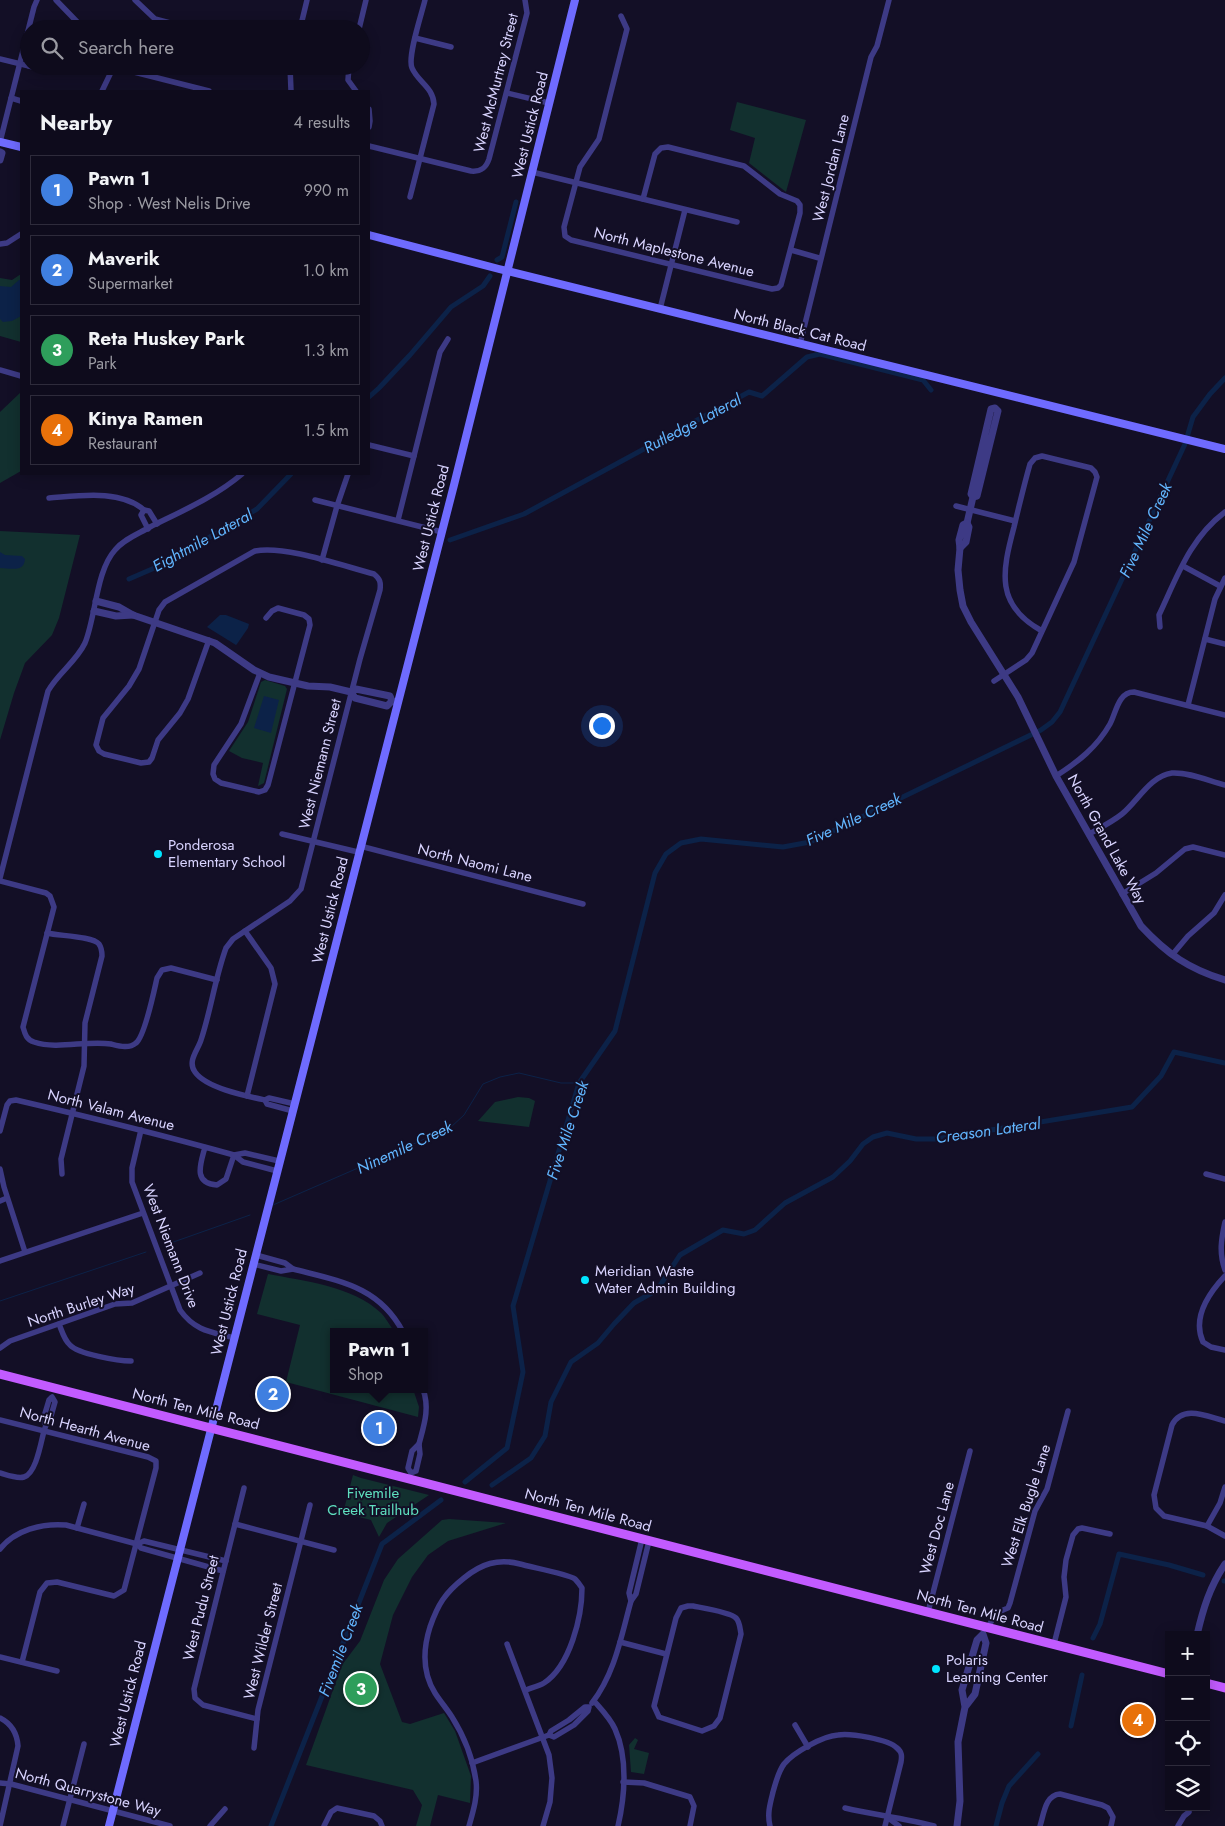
<!DOCTYPE html>
<html lang="en">
<head>
<meta charset="utf-8">
<style>
	:root { --surface:#0e0b1c; --page:#171425; --text:#f1f3f6; --muted:#9b9ba3; --line:#2e2b3b; --accent:#8c9099 }
	body { margin:0; font-family:Jost,sans-serif; background:var(--page); color:var(--text) }
	.controls { position:absolute; right:15px; bottom:15px; display:grid; overflow:hidden; border-radius:0px; box-shadow:0 2px 12px #0003 }
	.controls button { width:45px; height:45px; display:grid; place-items:center; padding:0; border:0; border-bottom:1px solid var(--line); background:var(--surface); color:var(--text); font:25px sans-serif }
	.you { position:absolute; left:601px; top:725px; width:18px; height:18px; margin:-12px; border:4px solid #fff; border-radius:50%; background:#1a73e8; box-shadow:0 0 0 8px #1a73e833 }
	.badge { display:grid; place-items:center; width:32px; height:32px; border-radius:50%; background:var(--accent); color:#fff; font-size:16px; font-weight:700 }
	.pin { position:absolute; translate:-50% -50%; border:2px solid #fff; box-shadow:0 1px 5px #0006 }
	.popup { position:absolute; left:330px; top:1328px; width:98px; height:65px; box-sizing:border-box; display:grid; place-content:center; border-radius:0px; background:var(--surface); filter:drop-shadow(0 1px 4px #0005); font-size:16px; white-space:nowrap; color:var(--muted) }
	.popup b { font-size:19px; color:var(--text) }
	.popup::after { content:''; position:absolute; left:50%; top:100%; margin-left:-10px; border:10px solid transparent; border-top-color:var(--surface) }
	.list { margin:0; padding:0; list-style:none }
	h2 { display:flex; justify-content:space-between; align-items:center; height:65px; margin:0; padding:0 20px; font-size:21px }
	h2 small { font-size:16px; font-weight:400; color:var(--muted) }
	.list li { display:grid; grid-template-columns:32px 1fr auto; gap:15px; align-items:center; box-sizing:border-box; height:70px; margin:0 10px 10px; padding:0 10px; border:1px solid var(--line); border-radius:0px }
	.list b { display:block; font-size:19px; white-space:nowrap }
	.list p { margin:0; font-size:16px; white-space:nowrap; color:var(--muted) }
	.list em { font-size:16px; font-style:normal; color:var(--muted) }
	.icon { flex:none; width:28px; height:28px; fill:none; stroke:currentColor; stroke-width:2; stroke-linecap:round; stroke-linejoin:round }
	.map { position:relative; flex:none; width:1225px; height:1826px; overflow:hidden }
	.search { position:absolute; background:var(--surface); box-shadow:0 2px 12px #0003; left:20px; top:20px; width:350px; height:55px; display:flex; align-items:center; gap:12px; box-sizing:border-box; padding:0 18px; border-radius:28px; color:var(--muted); font-size:19px }
	.panel { position:absolute; background:var(--surface); box-shadow:0 2px 12px #0003; left:20px; top:90px; width:350px; height:385px; border-radius:0px }
	.map>svg:first-child { display:block }
	.green { fill:#12302f }
	.water { fill:#0c2248 }
	.lines { fill:none; stroke-linecap:round; stroke-linejoin:round }
	.stream { stroke:#0c2248; stroke-width:1 }
	.canal { stroke:#0c2248; stroke-width:5 }
	.minor { stroke:#3d3a85; stroke-width:5.5 }
	.tertiary { stroke:#3d3a85; stroke-width:7 }
	.secondary { stroke:#6f6bff; stroke-width:8 }
	.primary { stroke:#c25bff; stroke-width:9 }
	.poi-dot { fill:#00e5ff; stroke:#130f26; stroke-width:2 }
	.labels { text-anchor:middle; stroke-width:4; stroke-linejoin:round; paint-order:stroke }
	.street-label { font-size:15px; fill:#d9d4ff; stroke:#130f26 }
	.poi-label { font-size:15px; fill:#d9d4ff; stroke:#130f26; text-anchor:start }
	.park-label { font-size:15px; fill:#5fe0c0; stroke:#130f26 }
	.water-label { font-size:16px; font-style:italic; fill:#62b6ff; stroke:#130f26 }
</style>
</head>
<body>
<div class="map">
<svg width="1225" height="1826" viewBox="0 0 1225 1826">
	<rect width="100%" height="100%" fill="#130f26"/>
	<g class="green">
		<polygon points="737,102 806,120 786,192 749,163 755,138 730,130"/>
		<polygon points="21,274 21,342 0,336 0,278 12,280"/>
		<polygon points="21,392 21,471 0,483 0,412"/>
		<polygon points="0,531 80,535 59,618 52,635 25,663 14,693 0,740"/>
		<polygon points="265,680 285,686 287,689 264,783 258,786 263,763 242,758 229,751 248,722 261,682"/>
		<polygon points="518,1097 529,1098 535,1101 529,1127 478,1121 495,1102"/>
		<path d="M268,1274C304,1281 353,1286 381,1313C386,1318 390,1326 395,1332H334V1389H413L419,1407L418,1417L286,1382L300,1325L257,1314Z"/>
		<polygon points="353,1475 361,1478 429,1495 387,1523 379,1537 371,1520 343,1513"/>
		<polygon points="449,1519 506,1523 448,1541 428,1555 412,1577 393,1615 380,1664 402,1722 410,1724 444,1713 455,1731 471,1776 470,1803 438,1795 430,1826 416,1826 422,1805 413,1790 306,1765 342,1665 360,1641 384,1580 398,1559 442,1520"/>
		<polygon points="635,1738 638,1740 634,1749 649,1753 644,1774 631,1772 629,1745"/>
	</g>
	<g class="water">
		<polygon points="19,280 21,280 21,316 12,321 3,322 0,319 0,286 11,287"/>
		<path d="M0,552L5,555L22,556L25,559C24,573 10,568 0,568Z"/>
		<polygon points="220,615 226,615 249,624 248,628 237,644 236,645 207,627"/>
		<polygon points="264,696 279,700 271,733 254,728"/>
	</g>
	<g class="lines">
		<g class="stream">
			<polyline points="273,1205 450,1128 464,1115 483,1084 500,1077 519,1073 561,1083 579,1083"/>
			<polyline points="165,1245 250,1215"/>
			<polyline points="0,1301 146,1252"/>
		</g>
		<g class="canal">
			<polyline points="497,260 502,257 516,202"/>
			<polyline points="369,397 379,388 410,355 451,307 483,286 490,276"/>
			<polyline points="450,540 524,514 749,392 762,396 807,357 820,354 923,380 931,390"/>
			<polyline points="129,579 166,563 257,509 291,474"/>
			<polyline points="465,1482 507,1448 523,1372 513,1306 579,1083 615,1031 655,873 666,854 681,843 701,839 783,847 810,842 1041,730 1052,722 1060,712 1185,444 1193,417 1210,394 1225,378"/>
			<polyline points="492,1485 531,1458 545,1436 551,1402 571,1362 598,1343 614,1324 634,1303 657,1290 680,1255 723,1230 744,1234 755,1230 785,1203 833,1177 850,1161 863,1144 873,1137 887,1133 916,1139 936,1139 1132,1107 1161,1076 1174,1052 1225,1063"/>
			<polyline points="1224,1581 1225,1581"/>
			<polyline points="1093,1638 1100,1624 1119,1554 1169,1565 1203,1575"/>
			<polyline points="1071,1726 1082,1675"/>
			<polyline points="271,1826 382,1544 441,1500"/>
			<polyline points="996,1826 1002,1803 1009,1786 1038,1754"/>
		</g>
		<g class="minor">
			<polyline points="56,0 84,29"/>
			<polyline points="135,0 155,19 193,29"/>
			<polyline points="621,16 627,29 599,139 580,167 564,227 565,236 571,240 772,289 778,288 781,285 800,213 800,205 797,201 780,194 744,166 668,147 661,148 655,154 643,199"/>
			<polyline points="300,29 307,0"/>
			<polyline points="359,29 366,0"/>
			<polyline points="415,38 451,47"/>
			<polyline points="0,59 29,66"/>
			<polyline points="29,66 48,71"/>
			<polyline points="122,66 134,72 209,91"/>
			<polyline points="290,66 291,91"/>
			<polyline points="349,66 348,80 356,91"/>
			<polyline points="102,91 114,66"/>
			<polyline points="507,93 549,103"/>
			<polyline points="11,98 21,101"/>
			<polyline points="369,109 370,121 369,127"/>
			<polyline points="0,142 34,7 37,0"/>
			<path d="M369,146L471,171C481,172 486,168 489,159L527,13L525,0"/>
			<polyline points="532,172 737,222"/>
			<path d="M410,197L434,104C433,87 418,82 412,68C407,57 422,13 425,0"/>
			<polyline points="0,244 7,243 21,234"/>
			<polyline points="791,250 819,258"/>
			<polyline points="660,309 685,210"/>
			<polyline points="800,344 871,57 877,46 889,0"/>
			<polyline points="0,370 21,376"/>
			<polyline points="369,445 414,456"/>
			<path d="M49,498C78,496 120,489 144,510"/>
			<polyline points="315,500 442,532"/>
			<polyline points="956,506 1015,521"/>
			<polyline points="398,520 440,352 448,339"/>
			<polyline points="148,529 141,515 144,510 149,511 157,524"/>
			<polyline points="322,560 337,506 348,474"/>
			<polyline points="1183,566 1220,586"/>
			<path d="M1160,627L1159,615C1177,577 1190,538 1225,512"/>
			<polyline points="1205,639 1225,644"/>
			<path d="M209,640L188,699L180,713L158,740L152,758L149,762L141,763L104,754L99,751L96,745L103,718L129,686L139,669L159,610L165,602L255,551C285,545 343,566 374,574C380,579 381,582 380,590L360,659L301,889L290,901L233,939L226,948C215,978 211,1010 201,1040C198,1050 187,1061 195,1072C206,1088 246,1096 265,1100"/>
			<polyline points="260,673 241,724 214,765 213,774 215,779 221,783 259,792 265,790 268,785 310,625 309,619 304,615 278,608 272,611 266,618"/>
			<path d="M994,681L1026,660L1032,653L1074,562L1097,477L1095,472L1091,468L1042,456L1035,458L1030,464C1024,485 1019,506 1014,527C1002,572 995,605 1042,631"/>
			<polyline points="1188,705 1215,599 1225,578"/>
			<path d="M1056,776C1078,762 1097,747 1110,724C1116,713 1118,692 1134,692L1225,715"/>
			<polyline points="282,834 358,852"/>
			<path d="M1089,834C1100,828 1112,822 1122,814C1138,801 1150,776 1172,773C1189,772 1209,781 1225,785"/>
			<polyline points="360,846 583,904"/>
			<path d="M0,878L48,691C58,673 76,662 85,643C96,616 96,571 115,550C124,539 138,534 150,527C182,511 215,497 242,474"/>
			<path d="M0,881L46,893L50,896L54,907L23,1027C25,1034 26,1039 34,1042C58,1050 86,1040 111,1044C119,1046 129,1049 136,1043C145,1036 154,991 157,978L162,970L171,968L217,980"/>
			<polyline points="1122,894 1156,873 1185,849 1193,847 1225,855"/>
			<polyline points="245,931 271,968 275,984 247,1096"/>
			<path d="M47,933C59,936 92,936 99,944C101,947 102,952 102,956L85,1023L84,1066L61,1159L62,1174"/>
			<polyline points="1172,955 1188,936 1214,913 1225,895"/>
			<polyline points="293,1111 267,1104 265,1100 269,1098 295,1104"/>
			<path d="M141,1130L132,1168V1182L180,1310C195,1331 211,1332 234,1338"/>
			<path d="M0,1131L7,1105L10,1101L16,1100C89,1117 162,1135 234,1155L226,1179L217,1185C192,1183 201,1163 205,1147"/>
			<polyline points="0,1169 4,1187 25,1252"/>
			<polyline points="277,1171 243,1162 234,1155 245,1153 279,1161"/>
			<polyline points="1206,1174 1225,1179"/>
			<polyline points="0,1201 7,1198"/>
			<path d="M1225,1222C1221,1240 1219,1253 1225,1270"/>
			<polyline points="0,1261 143,1213"/>
			<polyline points="253,1264 281,1271 293,1269 285,1263 256,1255"/>
			<path d="M293,1269C339,1281 379,1286 403,1332"/>
			<path d="M1225,1276C1209,1293 1192,1318 1203,1342L1211,1347L1225,1350"/>
			<path d="M59,1324C62,1331 64,1340 70,1345C78,1354 118,1361 131,1361"/>
			<polyline points="0,1348 10,1341 115,1304 132,1303 200,1273"/>
			<polyline points="0,1420 148,1457 156,1461 156,1468 124,1590 114,1596 57,1582 47,1583 40,1592 22,1662"/>
			<path d="M1225,1421C1208,1417 1183,1404 1172,1425L1154,1495L1156,1508L1164,1516L1207,1526L1225,1536"/>
			<polygon points="419,1444 420,1454 416,1471 411,1473 408,1468 412,1451"/>
			<path d="M419,1444C424,1425 430,1409 423,1389"/>
			<path d="M0,1473C7,1475 17,1479 24,1477C36,1474 41,1442 44,1431L46,1425L49,1423L55,1402L52,1397L49,1400L43,1420L46,1425"/>
			<polyline points="244,1488 194,1689 195,1698 203,1705 257,1719"/>
			<polyline points="235,1524 334,1550"/>
			<polyline points="1207,1526 1220,1503 1225,1487"/>
			<polyline points="77,1528 84,1504"/>
			<polyline points="642,1539 629,1593 631,1601 636,1594 649,1541"/>
			<path d="M0,1549C15,1530 42,1523 66,1525L137,1544"/>
			<polyline points="223,1571 141,1548 137,1544 144,1541 226,1561"/>
			<path d="M688,1606H693C703,1608 730,1612 736,1618C740,1622 740,1629 741,1634L720,1718L714,1726L702,1731L659,1717L654,1706L676,1618L681,1608Z"/>
			<polyline points="928,1612 970,1451"/>
			<path d="M988,1628C993,1617 996,1612 1008,1608L1010,1603L1035,1511L1047,1489L1068,1411"/>
			<polyline points="620,1642 666,1654"/>
			<polyline points="507,1644 549,1755 552,1778 550,1802 543,1826"/>
			<polyline points="1054,1644 1066,1597 1064,1577 1066,1560 1073,1535 1078,1529 1082,1528 1110,1534"/>
			<polyline points="0,1657 57,1671"/>
			<path d="M594,1701C602,1710 610,1718 615,1729C628,1758 625,1796 618,1826"/>
			<path d="M592,1703C615,1673 621,1637 631,1601"/>
			<path d="M0,1718C12,1724 17,1733 18,1746L0,1826"/>
			<polyline points="795,1725 808,1747"/>
			<polyline points="254,1748 258,1710 310,1505"/>
			<polyline points="472,1763 549,1735 554,1737 574,1725 588,1711 589,1707 585,1707 569,1720 551,1731 549,1735"/>
			<polyline points="623,1782 644,1783 690,1797 694,1806 690,1826"/>
			<polyline points="0,1783 11,1784 170,1826"/>
			<path d="M845,1808C875,1815 904,1818 934,1826"/>
			<polyline points="887,1817 899,1826"/>
			<polyline points="63,1826 84,1744"/>
			<polyline points="210,1826 225,1809"/>
			<polyline points="324,1826 331,1812 337,1808 374,1816 380,1821 382,1826"/>
			<path d="M469,1826C473,1812 478,1796 476,1781C473,1760 464,1736 452,1717C447,1709 440,1701 435,1693C422,1672 423,1649 430,1627C438,1604 445,1593 464,1578C481,1564 498,1558 520,1564C530,1567 568,1574 575,1579C577,1581 580,1585 582,1588C582,1617 570,1666 544,1683C539,1686 531,1688 526,1690"/>
			<path d="M770,1826C767,1814 770,1804 773,1792C776,1782 778,1772 784,1764C794,1752 823,1736 838,1735C850,1733 888,1739 897,1748C902,1752 902,1756 901,1762L885,1826"/>
			<path d="M1040,1826C1044,1814 1045,1795 1060,1794L1102,1805L1108,1808L1113,1817L1111,1826"/>
			<polyline points="1178,1826 1184,1816 1189,1812"/>
		</g>
		<g class="tertiary">
			<polyline points="0,152 2,153 0,160"/>
			<polyline points="967,523 973,497 977,496 998,411 995,408 991,409 971,494 973,497"/>
			<polygon points="967,523 969,527 966,542 960,548 959,540 963,525"/>
			<path d="M960,548L958,570L960,590L963,606L971,622L1018,697L1056,776L1141,926C1167,954 1189,969 1225,980"/>
			<polyline points="96,601 119,607 133,615 215,643 254,670 269,677 308,686 330,687 351,692"/>
			<polyline points="94,611 116,616 133,615"/>
			<polyline points="392,701 387,706 355,698 351,692 356,689 390,696 392,701 397,702"/>
			<path d="M1197,1635C1203,1609 1210,1586 1225,1564"/>
			<polyline points="957,1826 960,1801 958,1742 965,1707 962,1690 977,1640 983,1634 986,1643 975,1694 965,1707"/>
		</g>
		<g class="secondary">
			<polyline points="0,142 21,147"/>
			<polyline points="369,235 499,269 1225,449"/>
			<polyline points="109,1826 454,485 575,0"/>
		</g>
		<g class="primary">
			<polyline points="0,1374 1169,1674"/>
			<polyline points="1206,1683 1225,1688"/>
		</g>
	</g>
	<g class="poi-dot">
		<circle cx="158" cy="854" r="5"/>
		<circle cx="585" cy="1280" r="5"/>
		<circle cx="936" cy="1669" r="5"/>
	</g>
	<g class="labels">
		<g class="street-label">
			<text transform="translate(496 83) rotate(-76)" y="5">West McMurtrey Street</text>
			<text transform="translate(530 125) rotate(-76)" y="5">West Ustick Road</text>
			<text transform="translate(831 168) rotate(-76)" y="5">West Jordan Lane</text>
			<text transform="translate(674 252) rotate(14)" y="5">North Maplestone Avenue</text>
			<text transform="translate(800 330) rotate(14)" y="5">North Black Cat Road</text>
			<text transform="translate(431 518) rotate(-76)" y="5">West Ustick Road</text>
			<text transform="translate(320 764) rotate(-76)" y="5">West Niemann Street</text>
			<text transform="translate(1107 839) rotate(61)" y="5">North Grand Lake Way</text>
			<text transform="translate(475 863) rotate(14)" y="5">North Naomi Lane</text>
			<text transform="translate(330 910) rotate(-76)" y="5">West Ustick Road</text>
			<text transform="translate(111 1110) rotate(14)" y="5">North Valam Avenue</text>
			<text transform="translate(171 1246) rotate(69)" y="5">West Niemann Drive</text>
			<text transform="translate(229 1302) rotate(-76)" y="5">West Ustick Road</text>
			<text transform="translate(81 1305) rotate(-18)" y="5">North Burley Way</text>
			<text transform="translate(196 1409) rotate(14)" y="5">North Ten Mile Road</text>
			<text transform="translate(85 1429) rotate(15)" y="5">North Hearth Avenue</text>
			<text transform="translate(1026 1506) rotate(-72)" y="5">West Elk Bugle Lane</text>
			<text transform="translate(588 1510) rotate(15)" y="5">North Ten Mile Road</text>
			<text transform="translate(937 1528) rotate(-75)" y="5">West Doc Lane</text>
			<text transform="translate(201 1608) rotate(-76)" y="5">West Pudu Street</text>
			<text transform="translate(980 1611) rotate(15)" y="5">North Ten Mile Road</text>
			<text transform="translate(263 1641) rotate(-76)" y="5">West Wilder Street</text>
			<text transform="translate(128 1694) rotate(-76)" y="5">West Ustick Road</text>
			<text transform="translate(88 1792) rotate(15)" y="5">North Quarrystone Way</text>
		</g>
		<g class="poi-label">
			<text x="168" y="850">Ponderosa<tspan x="168" dy="17">Elementary School</tspan></text>
			<text x="595" y="1276">Meridian Waste<tspan x="595" dy="17">Water Admin Building</tspan></text>
			<text x="946" y="1665">Polaris<tspan x="946" dy="17">Learning Center</tspan></text>
		</g>
		<g class="park-label">
			<text x="373" y="1498">Fivemile<tspan x="373" dy="17">Creek Trailhub</tspan></text>
		</g>
		<g class="water-label">
			<text transform="translate(692 423) rotate(-28)" y="6">Rutledge Lateral</text>
			<text transform="translate(1145 530) rotate(-65)" y="6">Five Mile Creek</text>
			<text transform="translate(202 540) rotate(-29)" y="6">Eightmile Lateral</text>
			<text transform="translate(853 819) rotate(-25)" y="6">Five Mile Creek</text>
			<text transform="translate(567 1130) rotate(-72)" y="6">Five Mile Creek</text>
			<text transform="translate(988 1130) rotate(-8)" y="6">Creason Lateral</text>
			<text transform="translate(404 1147) rotate(-25)" y="6">Ninemile Creek</text>
			<text transform="translate(340 1650) rotate(-69)" y="6">Fivemile Creek</text>
		</g>
	</g>
</svg>
<div class="controls">
<button>+</button>
<button>−</button>
<button><svg class="icon" aria-label="locate" viewBox="0 0 24 24"><circle cx="12" cy="12" r="6"/><path d="M12 2v4M12 18v4M2 12h4M18 12h4"/></svg></button>
<button><svg class="icon" aria-label="layers" viewBox="0 0 24 24"><path d="M12 4l9 5-9 5-9-5zM3 14l9 5 9-5"/></svg></button>
</div>
<div class="you"></div>
<div class="pin badge" style="left:379px;top:1428px;background:#3f7fe0">1</div>
<div class="popup"><b>Pawn 1</b>Shop</div>
<div class="pin badge" style="left:273px;top:1394px;background:#3f7fe0">2</div>
<div class="pin badge" style="left:361px;top:1689px;background:#2e9e5b">3</div>
<div class="pin badge" style="left:1138px;top:1720px;background:#e8710a">4</div>
<div class="search"><svg class="icon" aria-label="search" viewBox="0 0 24 24"><circle cx="10" cy="10" r="6"/><path d="M15 15l6 6"/></svg>Search here</div>
<section class="panel">
<h2>Nearby<small>4 results</small></h2>
<ul class="list">
<li><span class="badge" style="background:#3f7fe0">1</span><div><b>Pawn 1</b><p>Shop · West Nelis Drive</p></div><em>990 m</em></li>
<li><span class="badge" style="background:#3f7fe0">2</span><div><b>Maverik</b><p>Supermarket</p></div><em>1.0 km</em></li>
<li><span class="badge" style="background:#2e9e5b">3</span><div><b>Reta Huskey Park</b><p>Park</p></div><em>1.3 km</em></li>
<li><span class="badge" style="background:#e8710a">4</span><div><b>Kinya Ramen</b><p>Restaurant</p></div><em>1.5 km</em></li>
</ul>
</section>
</div>
</body>
</html>
